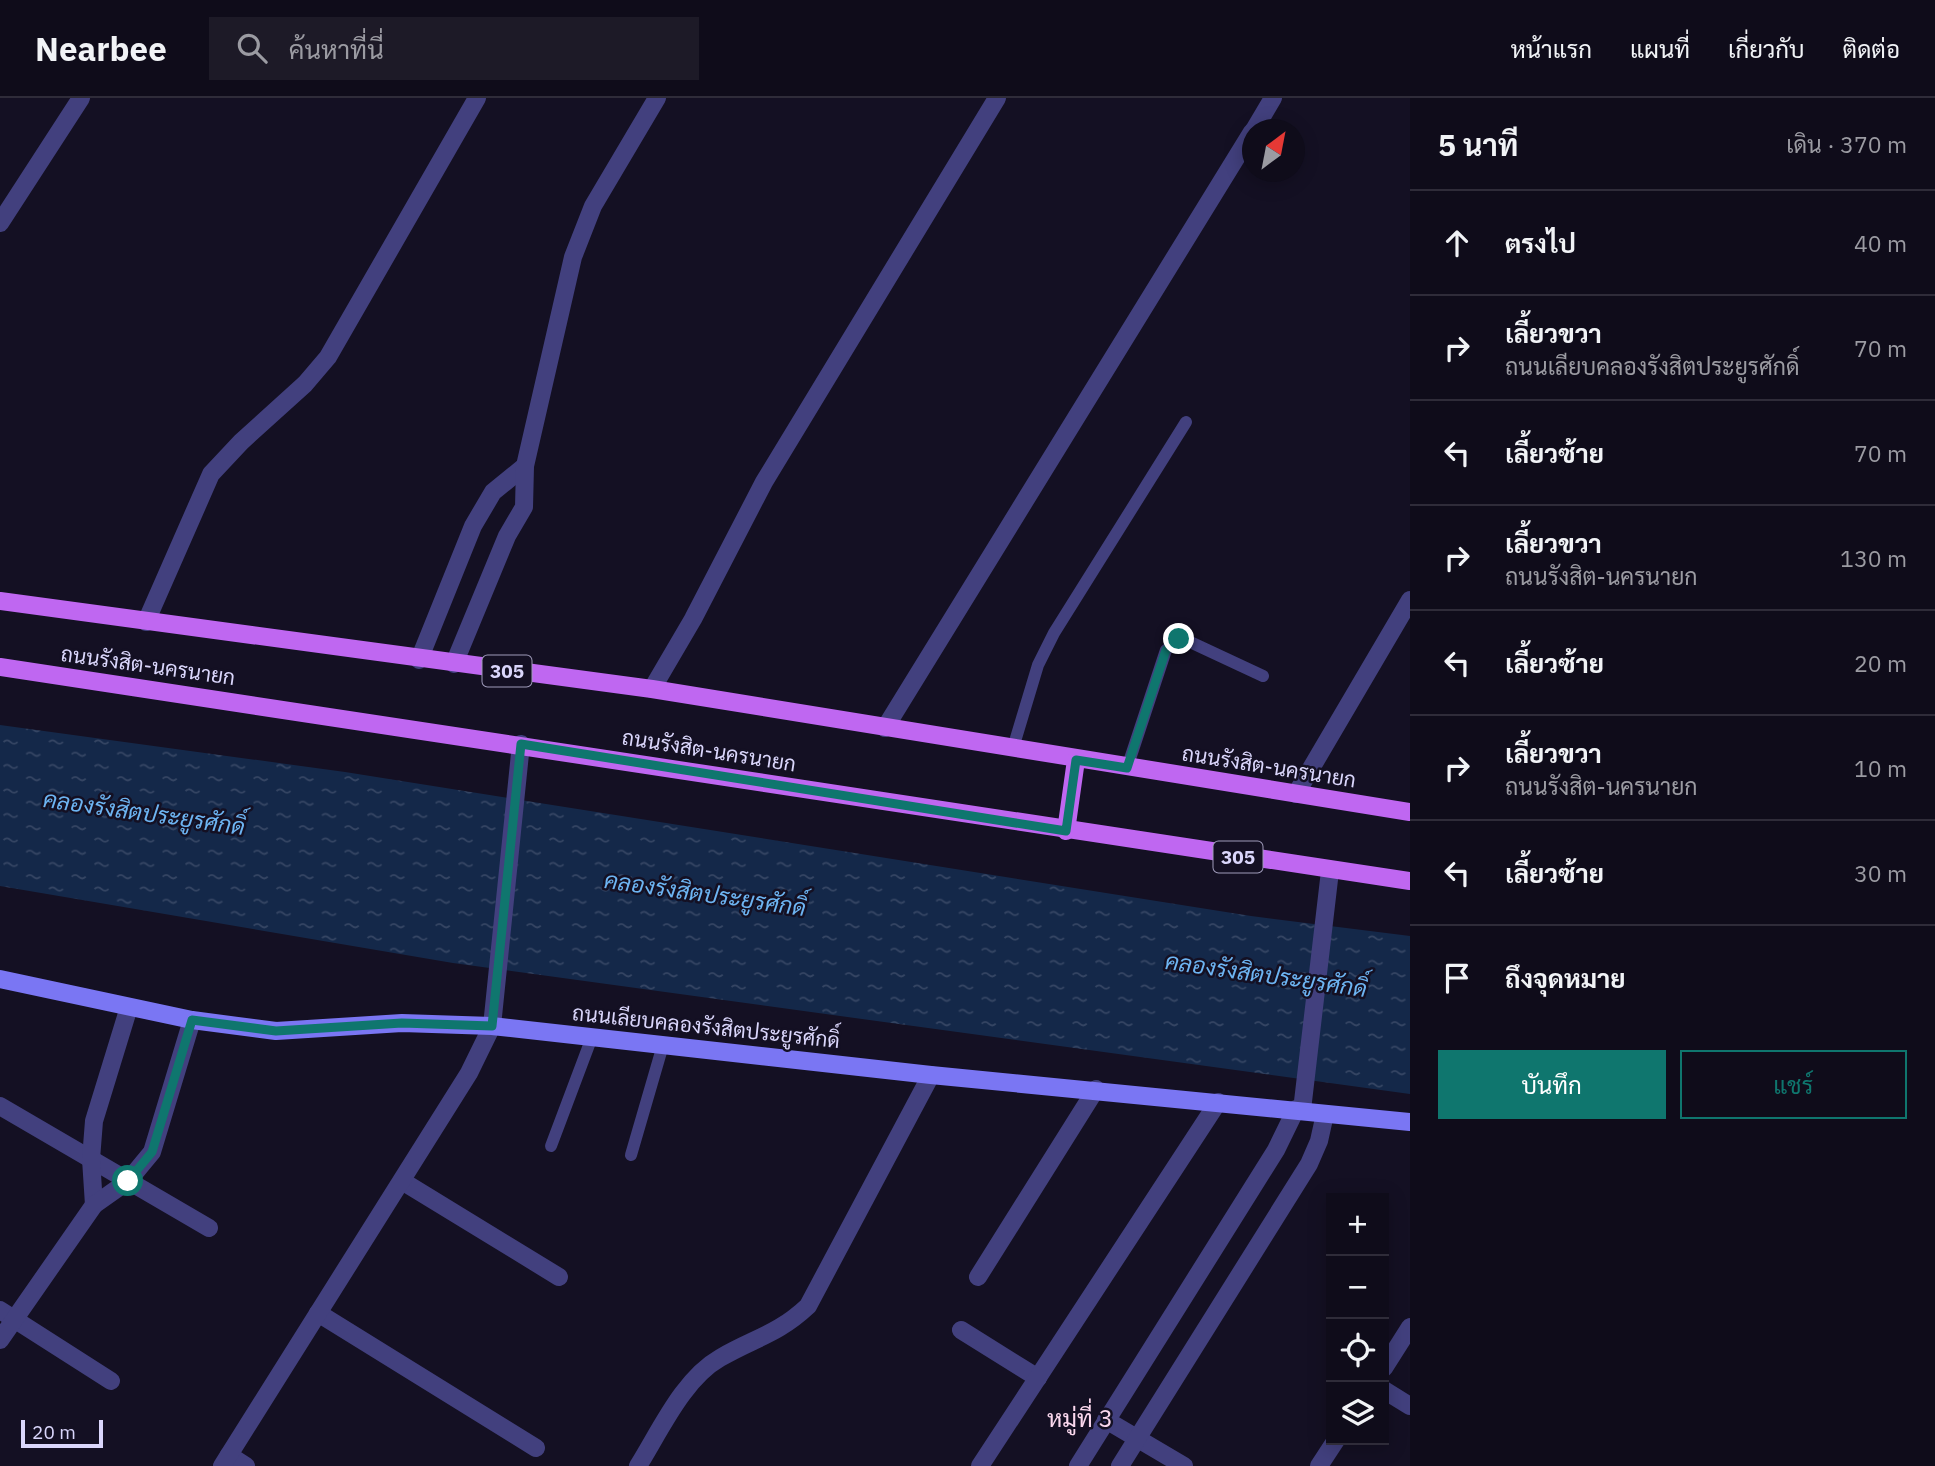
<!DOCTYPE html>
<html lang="th">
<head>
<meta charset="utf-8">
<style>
	:root { --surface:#0f0c1a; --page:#1d1a27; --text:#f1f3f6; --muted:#9b9ba2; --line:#2f2c39; --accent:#0f766e }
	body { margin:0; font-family:"IBM Plex Sans",Sarabun,sans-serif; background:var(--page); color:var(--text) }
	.controls { position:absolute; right:21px; bottom:21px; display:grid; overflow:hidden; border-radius:0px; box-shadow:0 4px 18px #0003 }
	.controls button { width:63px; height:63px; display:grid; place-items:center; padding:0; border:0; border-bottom:2px solid var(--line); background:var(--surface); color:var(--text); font:35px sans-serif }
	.compass { position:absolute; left:1242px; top:21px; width:63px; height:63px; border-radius:50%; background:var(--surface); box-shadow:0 4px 18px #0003; rotate:32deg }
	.scale { position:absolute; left:21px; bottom:18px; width:82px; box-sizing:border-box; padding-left:7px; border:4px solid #dad6fb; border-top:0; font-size:19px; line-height:24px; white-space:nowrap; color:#dad6fb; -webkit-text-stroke:5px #141023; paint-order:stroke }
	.stop { position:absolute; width:21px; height:21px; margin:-16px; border:5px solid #0f766e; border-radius:50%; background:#fff }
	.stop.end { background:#0f766e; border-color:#fff; box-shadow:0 2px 7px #0008 }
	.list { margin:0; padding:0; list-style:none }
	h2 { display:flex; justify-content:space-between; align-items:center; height:91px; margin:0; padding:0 28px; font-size:30px }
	h2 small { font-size:23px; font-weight:400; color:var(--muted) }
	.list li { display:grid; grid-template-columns:46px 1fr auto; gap:21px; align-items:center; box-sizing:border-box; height:105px; padding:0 28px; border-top:2px solid var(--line) }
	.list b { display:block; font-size:26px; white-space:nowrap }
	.list p { margin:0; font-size:23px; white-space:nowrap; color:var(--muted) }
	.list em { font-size:23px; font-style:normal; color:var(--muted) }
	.actions { display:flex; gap:14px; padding:21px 28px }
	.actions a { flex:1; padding:16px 0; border:2px solid var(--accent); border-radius:0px; text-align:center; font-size:24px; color:var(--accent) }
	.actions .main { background:var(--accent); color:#fff }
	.icon { flex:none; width:38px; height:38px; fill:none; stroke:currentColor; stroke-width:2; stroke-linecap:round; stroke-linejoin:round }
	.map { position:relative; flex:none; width:1410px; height:1368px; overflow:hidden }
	header { display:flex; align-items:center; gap:42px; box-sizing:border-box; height:98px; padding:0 35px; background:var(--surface); border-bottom:2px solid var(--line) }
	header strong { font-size:33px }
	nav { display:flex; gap:38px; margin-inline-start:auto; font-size:24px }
	.search { width:490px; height:63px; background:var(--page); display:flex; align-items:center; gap:18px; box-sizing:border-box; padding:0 24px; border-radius:0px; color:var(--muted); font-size:26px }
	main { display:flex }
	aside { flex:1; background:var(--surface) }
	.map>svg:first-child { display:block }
	.water { fill:url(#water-ripples) }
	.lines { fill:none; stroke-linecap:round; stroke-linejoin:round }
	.lane { stroke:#42407e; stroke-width:12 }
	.street { stroke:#42407e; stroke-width:18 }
	.secondary { stroke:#7a76f3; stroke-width:18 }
	.primary { stroke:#bf67f1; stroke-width:18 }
	.route { stroke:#0f766e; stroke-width:9 }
	.labels { text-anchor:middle; stroke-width:5; stroke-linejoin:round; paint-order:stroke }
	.shield { fill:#141023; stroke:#9f9bba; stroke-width:2 }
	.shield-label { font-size:19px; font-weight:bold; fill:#dad6fb }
	.street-label { font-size:21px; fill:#dad6fb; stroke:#141023 }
	.water-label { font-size:23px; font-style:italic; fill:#6db4f2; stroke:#141023 }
	.quarter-label { font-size:24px; fill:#fbd8ee; stroke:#141023 }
</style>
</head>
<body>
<header>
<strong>Nearbee</strong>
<div class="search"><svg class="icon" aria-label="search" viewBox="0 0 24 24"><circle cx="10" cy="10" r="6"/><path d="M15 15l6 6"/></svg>ค้นหาที่นี่</div>
<nav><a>หน้าแรก</a><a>แผนที่</a><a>เกี่ยวกับ</a><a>ติดต่อ</a></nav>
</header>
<main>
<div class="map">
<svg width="1410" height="1368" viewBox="0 0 1410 1368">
	<defs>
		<pattern id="water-ripples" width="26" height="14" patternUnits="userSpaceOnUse" patternTransform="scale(1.75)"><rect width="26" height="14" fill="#142849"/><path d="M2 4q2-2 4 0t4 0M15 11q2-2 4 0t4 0" fill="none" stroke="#364664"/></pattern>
	</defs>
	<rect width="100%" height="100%" fill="#141023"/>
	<polygon class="water" points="0,627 345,674 1251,818 1410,838 1410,996 453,865 0,788"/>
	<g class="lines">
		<g class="lane">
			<polyline points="1013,650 1038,567 1054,535 1186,324"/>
			<polyline points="1127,670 1166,552 1179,541 1188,543 1263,578"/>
			<polyline points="551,1048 592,939"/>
			<polyline points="631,1057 663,947"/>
		</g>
		<g class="street">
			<polyline points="1254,32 1273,0"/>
			<polyline points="0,125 81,0"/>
			<polyline points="146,524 211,376 241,344 305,286 328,259 477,0"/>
			<polyline points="419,562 473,428 493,394 525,368"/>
			<polyline points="454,566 507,438 524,409 525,368 573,159 593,108 657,0"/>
			<polyline points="652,591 693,521 764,384 997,0"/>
			<polyline points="885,630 1252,34"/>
			<polyline points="1296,696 1410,502"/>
			<polyline points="0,1008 209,1130"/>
			<polyline points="1302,1012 1330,773"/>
			<polyline points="402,1083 559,1179"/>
			<polyline points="94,1107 91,1061 94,1023 129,909"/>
			<polyline points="978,1179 1096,991"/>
			<polyline points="0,1212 111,1283"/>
			<polyline points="318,1215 536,1350"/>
			<polyline points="961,1232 1038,1280"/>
			<polyline points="0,1242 94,1107 128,1083 152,1054 192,922"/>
			<polyline points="1384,1270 1410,1229"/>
			<polyline points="1384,1292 1410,1308"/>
			<polyline points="1106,1322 1184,1368"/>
			<polyline points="229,1357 246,1368"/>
			<polyline points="222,1368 469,975 492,928 521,646"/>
			<path d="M638,1368C660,1333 683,1281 720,1260C754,1240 777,1237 808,1208L931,977"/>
			<polyline points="980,1368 1218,1004"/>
			<polyline points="1078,1368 1276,1052 1296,1011"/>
			<polyline points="1120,1368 1309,1066 1319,1043 1325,1016"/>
			<polyline points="1319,1368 1336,1342"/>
		</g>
		<polyline class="secondary" points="0,881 192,922 276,933 402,925 492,928 931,977 1410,1024"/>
		<g class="primary">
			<polyline points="0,503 652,591 1410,714"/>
			<polyline points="0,569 1410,783"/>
			<polyline points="1066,733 1076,662"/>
		</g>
	</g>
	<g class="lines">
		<polyline class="route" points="128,1083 152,1054 192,922 276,933 402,925 492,928 521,646 1066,733 1076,662 1127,670 1166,552 1179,541"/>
	</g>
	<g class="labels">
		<g class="shield">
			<rect x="482.5" y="557.5" width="49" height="31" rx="5"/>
			<rect x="1213.5" y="743.5" width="49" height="31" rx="5"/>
		</g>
		<g class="shield-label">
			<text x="507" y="580">305</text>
			<text x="1238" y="766">305</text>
		</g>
		<g class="street-label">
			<text transform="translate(148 568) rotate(8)" y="7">ถนนรังสิต-นครนายก</text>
			<text transform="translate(709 653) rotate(9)" y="7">ถนนรังสิต-นครนายก</text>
			<text transform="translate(1269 669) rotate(9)" y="7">ถนนรังสิต-นครนายก</text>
			<text transform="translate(706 929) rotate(6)" y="7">ถนนเลียบคลองรังสิตประยูรศักดิ์</text>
		</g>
		<g class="water-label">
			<text transform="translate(144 715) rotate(8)" y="8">คลองรังสิตประยูรศักดิ์</text>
			<text transform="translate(705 796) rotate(8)" y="8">คลองรังสิตประยูรศักดิ์</text>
			<text transform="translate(1266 877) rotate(8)" y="8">คลองรังสิตประยูรศักดิ์</text>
		</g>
		<g class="quarter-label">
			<text x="1080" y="1329">หมู่ที่ 3</text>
		</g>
	</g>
</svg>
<div class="controls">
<button>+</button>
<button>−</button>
<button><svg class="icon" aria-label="locate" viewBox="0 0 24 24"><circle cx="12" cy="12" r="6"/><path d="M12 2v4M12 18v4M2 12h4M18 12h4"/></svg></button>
<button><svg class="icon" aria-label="layers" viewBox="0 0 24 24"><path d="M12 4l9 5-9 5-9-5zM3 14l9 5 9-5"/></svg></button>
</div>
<svg class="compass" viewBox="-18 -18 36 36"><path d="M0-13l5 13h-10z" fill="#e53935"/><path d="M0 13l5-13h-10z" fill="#9b9ba2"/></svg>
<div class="scale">20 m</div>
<div class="stop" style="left:128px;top:1083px"></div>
<div class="stop end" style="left:1179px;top:541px"></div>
</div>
<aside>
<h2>5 นาที<small>เดิน · 370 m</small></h2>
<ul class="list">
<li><svg class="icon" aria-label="ahead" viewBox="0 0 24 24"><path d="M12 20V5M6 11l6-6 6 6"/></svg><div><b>ตรงไป</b></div><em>40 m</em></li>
<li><svg class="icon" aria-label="right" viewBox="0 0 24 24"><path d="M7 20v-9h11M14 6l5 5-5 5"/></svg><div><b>เลี้ยวขวา</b><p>ถนนเลียบคลองรังสิตประยูรศักดิ์</p></div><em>70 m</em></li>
<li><svg class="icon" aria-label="left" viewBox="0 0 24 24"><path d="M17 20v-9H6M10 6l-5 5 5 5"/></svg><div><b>เลี้ยวซ้าย</b></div><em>70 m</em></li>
<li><svg class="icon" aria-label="right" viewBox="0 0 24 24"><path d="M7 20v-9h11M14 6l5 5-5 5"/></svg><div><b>เลี้ยวขวา</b><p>ถนนรังสิต-นครนายก</p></div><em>130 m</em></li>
<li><svg class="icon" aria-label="left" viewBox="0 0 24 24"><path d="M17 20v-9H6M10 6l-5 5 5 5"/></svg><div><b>เลี้ยวซ้าย</b></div><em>20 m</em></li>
<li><svg class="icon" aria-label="right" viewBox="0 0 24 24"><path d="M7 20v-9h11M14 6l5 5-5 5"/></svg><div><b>เลี้ยวขวา</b><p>ถนนรังสิต-นครนายก</p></div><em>10 m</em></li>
<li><svg class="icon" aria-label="left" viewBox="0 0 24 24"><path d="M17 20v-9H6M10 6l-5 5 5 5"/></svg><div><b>เลี้ยวซ้าย</b></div><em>30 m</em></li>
<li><svg class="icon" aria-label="arrive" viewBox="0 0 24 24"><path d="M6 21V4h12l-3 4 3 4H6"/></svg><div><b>ถึงจุดหมาย</b></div></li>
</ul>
<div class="actions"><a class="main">บันทึก</a><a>แชร์</a></div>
</aside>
</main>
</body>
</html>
